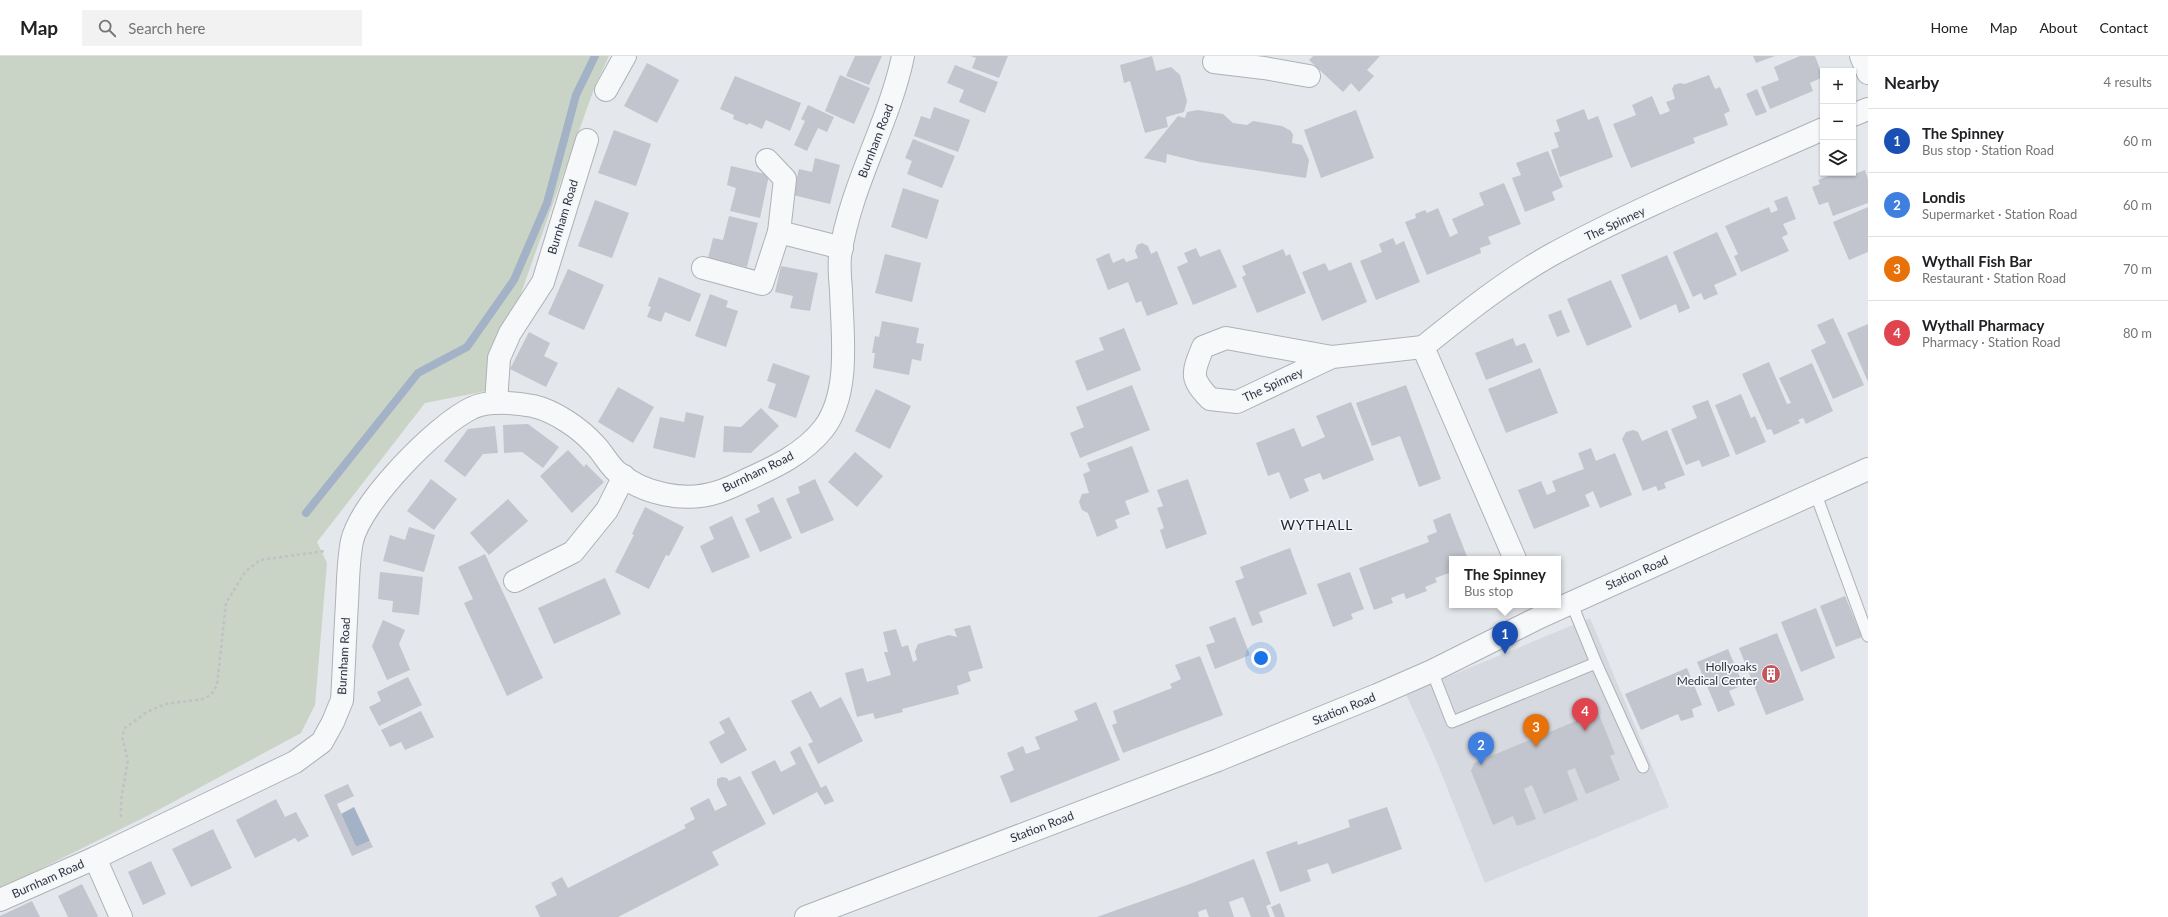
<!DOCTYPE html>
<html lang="en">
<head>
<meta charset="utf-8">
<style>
	:root { --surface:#fff; --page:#f2f2f2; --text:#202124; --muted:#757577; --line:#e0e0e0; --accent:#c3565e }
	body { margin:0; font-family:Lato,sans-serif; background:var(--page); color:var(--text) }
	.controls { position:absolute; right:12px; top:12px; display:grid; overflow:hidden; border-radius:0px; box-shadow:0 1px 3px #0004 }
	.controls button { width:36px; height:36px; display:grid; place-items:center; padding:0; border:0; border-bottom:1px solid var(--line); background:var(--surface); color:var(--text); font:20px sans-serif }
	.you { position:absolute; left:1261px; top:602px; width:14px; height:14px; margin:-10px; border:3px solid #fff; border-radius:50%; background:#1a73e8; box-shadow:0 0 0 6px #1a73e833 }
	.badge { display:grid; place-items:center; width:26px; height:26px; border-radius:50%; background:var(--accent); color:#fff; font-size:13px; font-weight:700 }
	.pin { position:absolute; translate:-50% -33px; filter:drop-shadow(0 1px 2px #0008) }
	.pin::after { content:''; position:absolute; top:21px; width:14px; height:12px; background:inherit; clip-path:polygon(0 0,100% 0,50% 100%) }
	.popup { position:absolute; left:1449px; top:500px; width:112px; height:52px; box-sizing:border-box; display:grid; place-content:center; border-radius:0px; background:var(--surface); filter:drop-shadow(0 1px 3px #0005); font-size:13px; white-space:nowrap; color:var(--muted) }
	.popup b { font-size:15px; color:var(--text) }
	.popup::after { content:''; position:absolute; left:50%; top:100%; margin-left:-8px; border:8px solid transparent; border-top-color:var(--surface) }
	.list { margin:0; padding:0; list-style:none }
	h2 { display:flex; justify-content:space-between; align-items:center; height:52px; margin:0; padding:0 16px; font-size:17px }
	h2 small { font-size:13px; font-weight:400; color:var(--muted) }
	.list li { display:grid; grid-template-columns:26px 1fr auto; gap:12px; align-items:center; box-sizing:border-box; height:64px; padding:0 16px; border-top:1px solid var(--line) }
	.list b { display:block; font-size:15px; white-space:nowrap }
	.list p { margin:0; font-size:13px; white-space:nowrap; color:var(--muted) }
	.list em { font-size:13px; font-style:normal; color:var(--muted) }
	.icon { flex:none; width:22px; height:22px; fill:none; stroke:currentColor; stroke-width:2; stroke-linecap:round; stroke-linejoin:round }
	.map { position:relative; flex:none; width:1868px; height:861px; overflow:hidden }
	header { display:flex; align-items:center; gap:24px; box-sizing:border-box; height:56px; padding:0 20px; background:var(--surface); border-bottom:1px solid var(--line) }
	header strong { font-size:19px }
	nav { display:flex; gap:22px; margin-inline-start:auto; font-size:14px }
	.search { width:280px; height:36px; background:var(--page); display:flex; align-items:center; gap:10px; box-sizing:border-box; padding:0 14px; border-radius:0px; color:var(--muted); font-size:15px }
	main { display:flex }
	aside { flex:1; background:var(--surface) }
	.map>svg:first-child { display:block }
	.built { fill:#d7d9e0 }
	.green { fill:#c9d4c6 }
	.water { fill:#a3b2c7 }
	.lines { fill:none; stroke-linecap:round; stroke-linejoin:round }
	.stream { stroke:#a3b2c7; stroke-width:8 }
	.building { fill:#c2c5cd }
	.service-casing { stroke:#adb1b8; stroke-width:13 }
	.minor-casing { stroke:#adb1b8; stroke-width:24 }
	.tertiary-casing { stroke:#adb1b8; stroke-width:24 }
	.path { stroke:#bec1c6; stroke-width:2.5; stroke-dasharray:3 3; stroke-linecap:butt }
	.service { stroke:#f7f8f9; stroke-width:11 }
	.minor { stroke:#f7f8f9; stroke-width:22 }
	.tertiary { stroke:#f7f8f9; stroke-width:22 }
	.labels { text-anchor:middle; stroke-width:3.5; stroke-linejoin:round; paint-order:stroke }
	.street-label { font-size:12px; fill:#2d3342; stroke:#f4f6f8 }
	.poi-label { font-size:12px; fill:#2d3342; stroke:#f4f6f8; text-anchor:end }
	.quarter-label { font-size:14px; letter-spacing:1px; fill:#1f2433; stroke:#f4f6f8 }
</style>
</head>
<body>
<header>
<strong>Map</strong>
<div class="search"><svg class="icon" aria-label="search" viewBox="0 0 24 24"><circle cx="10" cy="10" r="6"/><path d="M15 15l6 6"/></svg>Search here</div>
<nav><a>Home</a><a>Map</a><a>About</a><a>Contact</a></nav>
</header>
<main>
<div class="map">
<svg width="1868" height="861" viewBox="0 0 1868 861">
	<rect width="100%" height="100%" fill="#e4e7eb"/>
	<polygon class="built" points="1590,562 1669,751 1485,827 1436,704 1406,638"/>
	<polygon class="green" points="0,0 609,0 595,30 486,335 425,347 317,486 327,507 315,649 301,677 147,760 0,833"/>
	<polygon class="water" points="354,751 370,785 356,791 341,758"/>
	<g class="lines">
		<polyline class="stream" points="306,457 418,317 467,291 514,224 547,147 576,39 595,0"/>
	</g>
	<g class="building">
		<polygon points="855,0 882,0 869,29 846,20"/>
		<polygon points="971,0 1008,0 999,22 972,12 976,2"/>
		<polygon points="1152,0 1156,15 1171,11 1180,19 1187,45 1184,56 1166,61 1168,71 1145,77 1130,25 1124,27 1120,9"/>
		<polygon points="1313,0 1380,0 1367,14 1374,20 1359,36 1351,27 1343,36 1309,4"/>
		<polygon points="1753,0 1775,0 1756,7"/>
		<polygon points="1800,0 1815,0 1823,21 1810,27 1813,35 1770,53 1761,31 1779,24 1774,11"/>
		<polygon points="647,7 679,24 657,67 624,50"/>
		<polygon points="955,9 998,26 985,57 959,46 964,34 947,27"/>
		<polygon points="840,19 870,32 854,68 825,55"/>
		<polygon points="1709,19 1715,33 1720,31 1730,55 1724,58 1728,69 1693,82 1695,87 1631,112 1613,68 1636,59 1632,49 1652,40 1660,59 1670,55 1666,46 1675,43 1672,33 1674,29 1680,27 1685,28"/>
		<polygon points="735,20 801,47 790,75 766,64 762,73 749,67 748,69 733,63 734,59 720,53"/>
		<polygon points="1757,33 1767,56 1756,60 1746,38"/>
		<polygon points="808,49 834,61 827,76 818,72 807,95 794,89 805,65 801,63"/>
		<polygon points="934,51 970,64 958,96 914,80 921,60 930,63"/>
		<polygon points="1584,53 1588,64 1598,60 1613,101 1560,121 1551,94 1559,91 1554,77 1560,75 1556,64"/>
		<polygon points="1198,54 1223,58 1233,67 1247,69 1253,65 1282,70 1291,75 1293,79 1292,87 1302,89 1309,104 1306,122 1200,106 1167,98 1166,107 1144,102 1178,60 1185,62 1187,56"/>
		<polygon points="1356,54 1374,102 1321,122 1304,74"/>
		<polygon points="614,74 651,88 636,130 598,117"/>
		<polygon points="913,83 955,100 942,132 907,118 912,105 905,102"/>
		<polygon points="1548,95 1563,131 1552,136 1555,144 1525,156 1512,122 1521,119 1516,107"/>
		<polygon points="815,102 840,109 830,148 793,139 799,113 812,116"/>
		<polygon points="731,110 769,119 760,162 730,155 736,132 727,129"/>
		<polygon points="1865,114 1868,123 1868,147 1833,160 1828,146 1819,149 1812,131 1820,128 1818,124 1837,117 1848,117 1849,120"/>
		<polygon points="1504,127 1521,168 1488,181 1491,188 1480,192 1481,197 1427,219 1405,166 1416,162 1415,158 1425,154 1427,157 1438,152 1450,181 1458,177 1452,163 1484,149 1479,137"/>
		<polygon points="903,132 939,144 927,183 891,171"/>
		<polygon points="1787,140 1796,163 1783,168 1788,178 1782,181 1789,195 1741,216 1734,200 1738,198 1725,170 1769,151 1771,157 1778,154 1774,145"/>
		<polygon points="595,144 629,157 612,202 578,190"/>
		<polygon points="1868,151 1868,196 1849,204 1833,166"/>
		<polygon points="729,160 758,167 747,211 708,202 713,182 723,184"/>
		<polygon points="1717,176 1737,219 1714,229 1718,238 1704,244 1701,237 1693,241 1673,196"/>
		<polygon points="1393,182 1396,189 1404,185 1420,226 1376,244 1360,205 1382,196 1379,188"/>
		<polygon points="1142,187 1148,190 1151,198 1157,195 1178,248 1147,260 1141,245 1136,247 1128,226 1108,234 1096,203 1109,197 1113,207 1124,202 1126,206 1138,202 1135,195 1137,189"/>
		<polygon points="1196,192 1200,201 1220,193 1237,231 1193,249 1177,211 1188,206 1184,197"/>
		<polygon points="1283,193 1286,200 1290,198 1306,237 1257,257 1242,221 1246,219 1242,210"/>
		<polygon points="885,198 921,207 912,246 875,237"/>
		<polygon points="1667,199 1690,252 1679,257 1676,248 1640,264 1621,219"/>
		<polygon points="1351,206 1367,246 1322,265 1302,216 1325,207 1329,215"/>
		<polygon points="781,210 818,217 810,255 790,252 793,240 775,236"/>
		<polygon points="568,213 604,229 584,274 548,258"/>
		<polygon points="659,221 701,238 690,266 665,256 661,266 647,261 651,251 648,250"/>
		<polygon points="1611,224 1632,271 1587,290 1567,243"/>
		<polygon points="710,238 728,245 726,251 738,255 726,291 695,280"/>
		<polygon points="1561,254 1570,276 1557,281 1548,259"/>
		<polygon points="1833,262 1864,329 1833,343 1811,294 1826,287 1817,269"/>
		<polygon points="882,265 919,272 916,287 924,288 921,305 912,303 909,319 873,312 875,297 872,297 875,280 879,281"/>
		<polygon points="1868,268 1868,326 1847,277"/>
		<polygon points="1124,272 1141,314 1087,335 1075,305 1104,294 1099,282"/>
		<polygon points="529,276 550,287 544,300 558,307 546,331 510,313"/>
		<polygon points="1513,282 1516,290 1525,287 1533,306 1486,324 1475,297"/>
		<polygon points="1769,306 1787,348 1791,347 1779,322 1812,307 1833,355 1806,368 1803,362 1798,364 1800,367 1774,379 1771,373 1767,374 1742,318"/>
		<polygon points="773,307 810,320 796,362 768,352 776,328 767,325"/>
		<polygon points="1540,312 1558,357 1506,377 1488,333"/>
		<polygon points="1132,329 1150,374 1080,402 1070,377 1084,371 1076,351"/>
		<polygon points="1406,329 1441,423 1419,431 1400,380 1372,390 1356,347"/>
		<polygon points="618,331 654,351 633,387 598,366"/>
		<polygon points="876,333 911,350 890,393 855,375"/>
		<polygon points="1741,338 1751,362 1755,360 1766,386 1736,399 1715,349"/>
		<polygon points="1708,344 1730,400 1702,411 1699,404 1686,409 1671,373 1697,362 1692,350"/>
		<polygon points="1351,346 1374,404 1323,424 1320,417 1304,423 1309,435 1290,443 1279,416 1268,420 1256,387 1294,372 1302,391 1325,381 1316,360"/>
		<polygon points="761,352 779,370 751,397 723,396 724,370 741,371"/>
		<polygon points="686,356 704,360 695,402 653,392 660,361 684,366"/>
		<polygon points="528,368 559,391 543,412 522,396 504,397 503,369"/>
		<polygon points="495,370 498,397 483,398 465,421 444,405 468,373"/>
		<polygon points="1633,374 1638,376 1642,385 1667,374 1685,419 1664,427 1666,432 1658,435 1656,430 1643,435 1622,383 1626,376"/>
		<polygon points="1132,390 1149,436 1125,445 1130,458 1115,464 1118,472 1097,481 1088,457 1082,454 1079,446 1082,438 1089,437 1083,418 1090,415 1087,407"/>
		<polygon points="1591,392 1596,405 1615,397 1632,439 1600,452 1593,435 1585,439 1590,450 1534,473 1518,434 1541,425 1547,439 1556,435 1552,425 1584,413 1578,397"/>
		<polygon points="568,394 584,411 586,408 604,426 572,457 540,420"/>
		<polygon points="855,396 883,420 857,451 828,426"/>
		<polygon points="431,423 457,443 434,474 407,455"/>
		<polygon points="815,423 834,464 801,478 786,443 800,437 798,431"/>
		<polygon points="1188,423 1207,478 1166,493 1160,474 1164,472 1157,452 1163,450 1157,434"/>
		<polygon points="773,441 792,482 760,496 745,463 760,456 757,449"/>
		<polygon points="508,443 528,465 489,499 470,477"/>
		<polygon points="645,451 684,471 669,500 666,499 649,533 615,516 634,479 632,478"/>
		<polygon points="1450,457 1468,503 1452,503 1452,516 1435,522 1437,526 1425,531 1427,535 1406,543 1404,537 1391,542 1393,547 1374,554 1359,512 1429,486 1427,480 1437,476 1433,464"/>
		<polygon points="732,460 750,501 712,517 700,490 714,483 709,471"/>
		<polygon points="409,471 435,479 424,516 383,505 390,479 405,484"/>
		<polygon points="1290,492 1307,538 1259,556 1263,566 1252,570 1235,525 1244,522 1240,511"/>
		<polygon points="485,498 543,622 507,640 464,547 473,543 458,511"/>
		<polygon points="380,516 423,521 419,559 392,556 393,545 378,543"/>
		<polygon points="1350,516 1364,553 1351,558 1353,563 1333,571 1317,528"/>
		<polygon points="605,522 621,558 554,588 538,552"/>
		<polygon points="1845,540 1862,581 1836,591 1820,550"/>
		<polygon points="1816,552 1835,602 1801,616 1781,566"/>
		<polygon points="1235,561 1250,599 1215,613 1206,589 1215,586 1209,571"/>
		<polygon points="383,564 405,574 399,588 410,614 387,624 372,590"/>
		<polygon points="970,569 983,612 968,616 971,625 957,630 959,638 902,653 903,656 875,663 873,657 857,661 845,617 863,612 867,626 891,619 884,596 888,596 883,576 896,573 902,591 908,589 913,606 917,604 915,595 918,588 949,579 957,581 954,573"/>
		<polygon points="1777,577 1804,644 1766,659 1739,592"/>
		<polygon points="1728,593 1743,629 1729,635 1735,649 1718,656 1697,606"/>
		<polygon points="1200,600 1223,659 1123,697 1112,669 1117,667 1113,655 1172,632 1170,628 1181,623 1175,609"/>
		<polygon points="1687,612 1702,649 1692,653 1694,661 1681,665 1678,658 1641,674 1625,638"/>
		<polygon points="408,621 422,649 379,670 369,651 381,645 377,636"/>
		<polygon points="811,635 820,652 841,641 863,685 818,708 808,688 813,686 791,645"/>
		<polygon points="1096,646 1120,704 1011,747 1000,720 1014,714 1007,697 1023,690 1026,698 1040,693 1035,681 1078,664 1074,655"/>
		<polygon points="421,655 434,681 405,694 401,686 390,691 381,674"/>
		<polygon points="1598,656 1615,698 1610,700 1620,724 1586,738 1575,712 1567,715 1578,744 1544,758 1532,729 1524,733 1536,763 1517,770 1513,760 1493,769 1471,715 1474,707"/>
		<polygon points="729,661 747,694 721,708 709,686 725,677 719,666"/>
		<polygon points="800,690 821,732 826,729 834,745 825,749 817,736 773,759 751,716 775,704 781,716 796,708 790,696"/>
		<polygon points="740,720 766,768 712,796 719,809 618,861 540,861 535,850 557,839 551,827 562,821 568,832 686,772 684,769 695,763 690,752 709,742 715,755 727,749 717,729 717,723 722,721 727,722 729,725"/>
		<polygon points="348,728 354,740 337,748 356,791 370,785 373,791 352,800 324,739"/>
		<polygon points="276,743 285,761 296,756 309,780 298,786 295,782 255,802 236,764"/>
		<polygon points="1387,751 1402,793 1332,818 1328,807 1307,814 1311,825 1280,836 1266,796 1297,785 1298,789 1350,771 1348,764"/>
		<polygon points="213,773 232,812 191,831 172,793"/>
		<polygon points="1254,803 1271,848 1266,850 1270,861 1251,861 1243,841 1229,846 1234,861 1209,861 1206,853 1198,856 1199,861 1097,861 1187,829"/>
		<polygon points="151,805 166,838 143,849 128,816"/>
		<polygon points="82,828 98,860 97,861 68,861 58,840"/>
		<polygon points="32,845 40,861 0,861 0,860"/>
		<polygon points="1280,847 1285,861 1275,861 1271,851"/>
	</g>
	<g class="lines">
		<g class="service-casing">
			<g id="service">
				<polyline points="1815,436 1868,580"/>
				<polyline points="1571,546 1596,607 1643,711"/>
				<polyline points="1432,615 1452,666 1596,607"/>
			</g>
		</g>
		<g class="minor-casing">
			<g id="minor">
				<polyline points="1861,0 1868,17"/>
				<polyline points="1214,6 1264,12 1309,20"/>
				<polyline points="606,34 625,0"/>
				<polyline points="1853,59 1868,53"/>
				<polyline points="767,104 785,123 779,176 842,192"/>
				<polyline points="703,212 762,228 779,176"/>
				<path d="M1332,301L1237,346L1210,343C1190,322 1192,318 1203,291L1226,282L1332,301L1423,291"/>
				<polyline points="496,347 499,302 510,277 543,226 587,84"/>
				<path d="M1515,503L1423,291C1464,258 1505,225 1551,199C1637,152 1733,113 1823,73"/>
				<polyline points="515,525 573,496 607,454 624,420"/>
				<polyline points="95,802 121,861"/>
				<path d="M0,844L95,802L295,706L322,686L333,666L342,644C344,612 345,579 347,547C348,527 348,505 352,485C361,446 436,369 472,352C488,344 516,347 533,350C555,355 581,373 595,389C603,397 608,408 617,416C643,438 685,447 718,436C727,433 736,429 744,425C773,412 804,398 824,372C851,336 842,276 841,234C840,223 839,211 840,200C850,130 889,68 903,0"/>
			</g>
		</g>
		<g class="tertiary-casing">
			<polyline id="tertiary" points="806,861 1218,704 1377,639 1432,615 1540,561 1868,413"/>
		</g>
		<polyline class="path" points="121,761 121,744 128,704 122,681 125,672 147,656 165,648 203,643 211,639 217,629 226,547 245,516 260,504 325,495"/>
		<use href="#service" class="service"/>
		<use href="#minor" class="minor"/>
		<use href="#tertiary" class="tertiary"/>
	</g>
	<defs>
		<g id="building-disc" transform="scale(1)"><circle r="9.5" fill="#c3565e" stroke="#f4f6f8"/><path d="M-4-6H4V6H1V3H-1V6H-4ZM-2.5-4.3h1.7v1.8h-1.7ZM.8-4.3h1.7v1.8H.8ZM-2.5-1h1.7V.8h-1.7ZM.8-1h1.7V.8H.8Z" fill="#fff"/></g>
	</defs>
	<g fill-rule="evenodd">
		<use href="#building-disc" x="1771" y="618"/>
	</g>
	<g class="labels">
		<g class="street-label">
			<text transform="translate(876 85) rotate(-69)" y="4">Burnham Road</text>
			<text transform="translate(563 161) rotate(-73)" y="4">Burnham Road</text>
			<text transform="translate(1615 168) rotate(-25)" y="4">The Spinney</text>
			<text transform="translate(1273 329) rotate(-25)" y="4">The Spinney</text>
			<text transform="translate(758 416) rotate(-26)" y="4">Burnham Road</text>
			<text transform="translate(1637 517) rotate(-24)" y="4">Station Road</text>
			<text transform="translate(344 600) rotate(-87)" y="4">Burnham Road</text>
			<text transform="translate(1344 653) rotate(-22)" y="4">Station Road</text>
			<text transform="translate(1042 771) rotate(-21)" y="4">Station Road</text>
			<text transform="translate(48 823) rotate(-24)" y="4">Burnham Road</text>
		</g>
		<g class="poi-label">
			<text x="1757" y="615">Hollyoaks<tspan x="1757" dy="14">Medical Center</tspan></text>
		</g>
		<g class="quarter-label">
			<text x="1317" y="474">WYTHALL</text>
		</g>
	</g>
</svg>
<div class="controls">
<button>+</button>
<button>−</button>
<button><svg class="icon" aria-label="layers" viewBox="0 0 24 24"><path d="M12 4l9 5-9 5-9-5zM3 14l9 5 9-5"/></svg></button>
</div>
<div class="you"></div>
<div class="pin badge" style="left:1505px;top:598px;background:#1a4fb4">1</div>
<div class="popup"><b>The Spinney</b>Bus stop</div>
<div class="pin badge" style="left:1481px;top:709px;background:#3f7fe0">2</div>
<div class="pin badge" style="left:1536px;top:691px;background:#e8710a">3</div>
<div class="pin badge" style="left:1585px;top:675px;background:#e0444e">4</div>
</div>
<aside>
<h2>Nearby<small>4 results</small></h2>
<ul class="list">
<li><span class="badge" style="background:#1a4fb4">1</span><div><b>The Spinney</b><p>Bus stop · Station Road</p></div><em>60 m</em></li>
<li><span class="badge" style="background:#3f7fe0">2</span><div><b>Londis</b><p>Supermarket · Station Road</p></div><em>60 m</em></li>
<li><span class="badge" style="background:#e8710a">3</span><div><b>Wythall Fish Bar</b><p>Restaurant · Station Road</p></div><em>70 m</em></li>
<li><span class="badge" style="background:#e0444e">4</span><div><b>Wythall Pharmacy</b><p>Pharmacy · Station Road</p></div><em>80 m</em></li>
</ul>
</aside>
</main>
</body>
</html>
